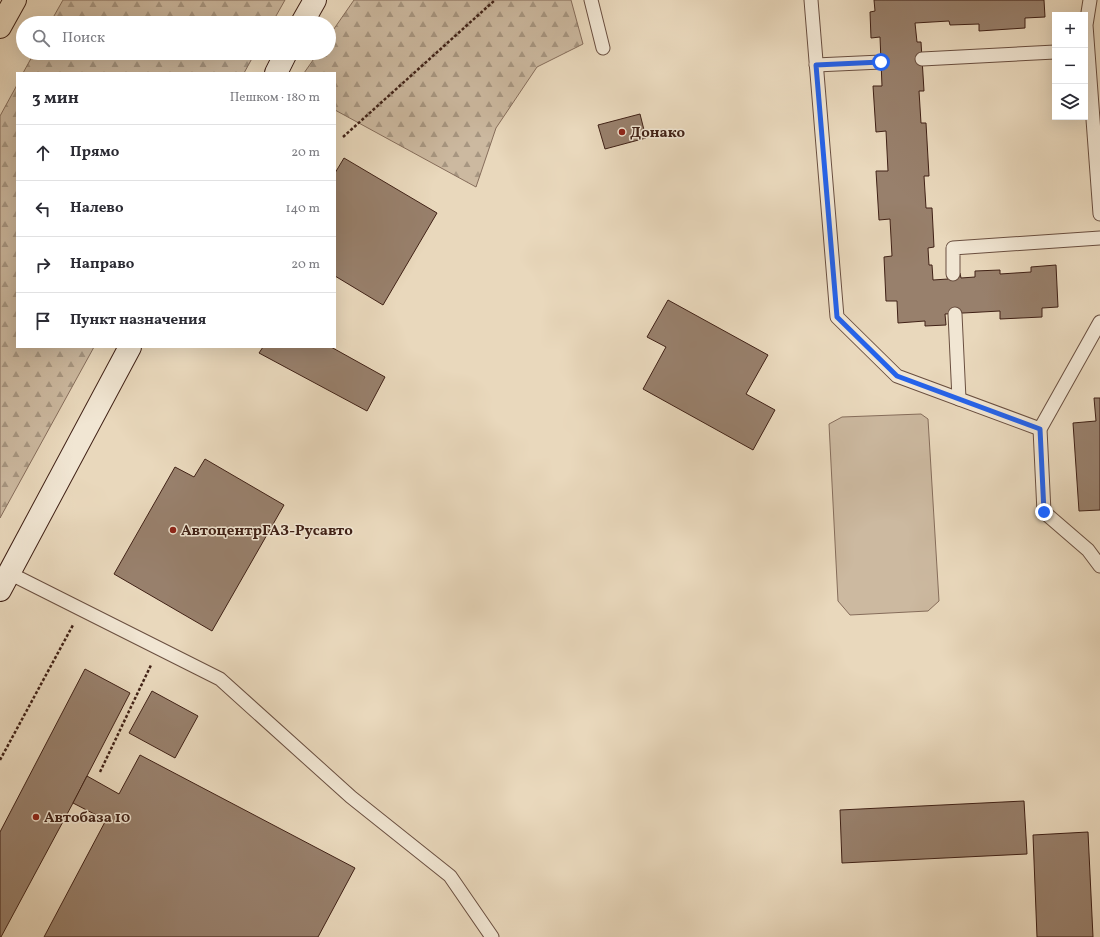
<!DOCTYPE html>
<html lang="ru">
<head>
<meta charset="utf-8">
<style>
	:root { --surface:#fff; --page:#f7f7f7; --text:#2b2b33; --muted:#7c7c81; --line:#e1e1e2 }
	body { margin:0; font-family:Vollkorn,serif; background:var(--page); color:var(--text) }
	.controls { position:absolute; right:12px; top:12px; display:grid; overflow:hidden; border-radius:0px; box-shadow:0 4px 16px #0002 }
	.controls button { width:36px; height:36px; display:grid; place-items:center; padding:0; border:0; border-bottom:1px solid var(--line); background:var(--surface); color:var(--text); font:20px sans-serif }
	.stop { position:absolute; width:12px; height:12px; margin:-9px; border:3px solid #2563eb; border-radius:50%; background:#fff }
	.stop.end { background:#2563eb; border-color:#fff; box-shadow:0 1px 4px #0008 }
	.list { margin:0; padding:0; list-style:none }
	h2 { display:flex; justify-content:space-between; align-items:center; height:52px; margin:0; padding:0 16px; font-size:17px }
	h2 small { font-size:13px; font-weight:400; color:var(--muted) }
	.list li { display:grid; grid-template-columns:26px 1fr auto; gap:12px; align-items:center; box-sizing:border-box; height:56px; padding:0 16px; border-top:1px solid var(--line) }
	.list b { display:block; font-size:15px; white-space:nowrap }
	.list em { font-size:13px; font-style:normal; color:var(--muted) }
	.icon { flex:none; width:22px; height:22px; fill:none; stroke:currentColor; stroke-width:2; stroke-linecap:round; stroke-linejoin:round }
	.map { position:relative; flex:none; width:1100px; height:937px; overflow:hidden }
	.search { position:absolute; background:var(--surface); box-shadow:0 4px 16px #0002; left:16px; top:16px; width:320px; height:44px; display:flex; align-items:center; gap:10px; box-sizing:border-box; padding:0 14px; border-radius:22px; color:var(--muted); font-size:15px }
	.panel { position:absolute; background:var(--surface); box-shadow:0 4px 16px #0002; left:16px; top:72px; width:320px; height:276px; border-radius:0px }
	.map>svg:first-child { display:block }
	.grass { fill:#ccb9a0; stroke:#866d5b }
	.forest { fill:url(#forest-firs); stroke:#866d5b }
	.building { fill:#98806c; stroke:#402116 }
	.lines { fill:none; stroke-linecap:round; stroke-linejoin:round }
	.lane-casing { stroke:#6a4f40; stroke-width:15 }
	.secondary-casing { stroke:#402116; stroke-width:24 }
	.highway-casing { stroke:#402116; stroke-width:24 }
	.path { stroke:#402116; stroke-width:2.5; stroke-dasharray:3 2; stroke-linecap:butt }
	.lane { stroke:#f1e6d3; stroke-width:13 }
	.secondary { stroke:#f1e6d3; stroke-width:22 }
	.highway { stroke:#e9d8bc; stroke-width:22 }
	.route { stroke:#2563eb; stroke-width:5 }
	.poi-dot { fill:#8f2418; stroke:#f1e6d3; stroke-width:1.5 }
	.labels { text-anchor:middle; stroke-width:3; stroke-linejoin:round; paint-order:stroke }
	.poi-label { font-size:15px; font-weight:bold; fill:#402116; stroke:#f1e6d3; text-anchor:start }
</style>
</head>
<body>
<div class="map">
<svg width="1100" height="937" viewBox="0 0 1100 937">
	<defs>
		<pattern id="forest-firs" width="22" height="20" patternUnits="userSpaceOnUse"><rect width="22" height="20" fill="#ccb9a0"/><path d="M5 1l3.5 6h-7zM16 11l3.5 6h-7z" fill="#a79681"/></pattern>
	</defs>
	<rect width="100%" height="100%" fill="#e9d8bc"/>
	<filter id="stains"><feTurbulence type="fractalNoise" baseFrequency=".005" numOctaves="4"/><feColorMatrix values="0 0 0 0 .2 0 0 0 0 .09 0 0 0 0 .02 0 0 0 .5 -.17"/></filter>
	<radialGradient id="worn" r=".72"><stop offset=".6" stop-color="#630" stop-opacity="0"/><stop offset="1" stop-color="#630" stop-opacity=".3"/></radialGradient>
	<polygon class="grass" points="921,414 928,419 939,601 928,611 850,615 838,601 829,424 842,417"/>
	<g class="forest">
		<polygon points="63,0 285,0 272,23 50,23"/>
		<polygon points="354,0 571,0 583,44 537,67 496,128 476,187 335,110 335,73 304,73 318,53 329,53 329,36"/>
		<polygon points="34,53 255,53 244,73 23,73"/>
		<polygon points="17,85 17,347 94,347 0,518 0,116"/>
	</g>
	<g class="building">
		<polygon points="874,0 1044,0 1045,17 1025,18 1025,28 979,31 979,24 950,25 949,21 915,23 917,42 921,42 924,91 919,91 921,123 926,123 929,176 924,176 926,208 932,208 934,247 928,248 929,265 932,265 933,280 948,279 948,274 960,273 961,278 975,277 975,271 1000,270 1000,274 1031,272 1031,267 1056,265 1058,307 1042,308 1042,317 1000,319 1000,311 945,314 946,325 925,326 925,321 898,323 897,301 886,301 884,257 892,256 890,219 879,220 876,171 888,171 886,131 876,132 873,86 882,86 880,37 871,38 870,12 875,11"/>
		<polygon points="640,114 646,138 605,149 598,125"/>
		<polygon points="344,158 437,213 383,305 335,276 335,173"/>
		<polygon points="668,300 768,355 746,394 775,410 753,450 643,389 666,347 647,337"/>
		<polygon points="263,347 331,347 385,377 367,411 259,353"/>
		<polygon points="1094,398 1100,398 1100,510 1079,511 1073,423 1096,421"/>
		<polygon points="205,459 284,505 212,631 114,574 175,467 194,477"/>
		<polygon points="85,669 130,693 73,803 1,937 0,937 0,832"/>
		<polygon points="152,691 198,716 175,758 129,733"/>
		<polygon points="140,755 355,868 318,937 44,937 106,820 73,803 87,776 119,794"/>
		<polygon points="1024,801 1027,854 842,863 840,810"/>
		<polygon points="1088,832 1093,937 1037,937 1033,835"/>
	</g>
	<g class="lines">
		<g class="lane-casing">
			<g id="lane">
				<polyline points="591,0 603,48"/>
				<polyline points="811,0 837,317 897,376 1040,429"/>
				<polyline points="1090,0 1086,25 1100,214"/>
				<polyline points="922,59 1055,52"/>
				<polyline points="816,65 881,62"/>
				<polyline points="953,274 953,248 1100,238"/>
				<polyline points="955,314 959,399"/>
				<polyline points="1100,322 1040,429 1044,512 1088,550 1100,566"/>
				<polyline points="9,573 220,679 351,797 450,876 492,937"/>
			</g>
		</g>
		<g class="secondary-casing">
			<g id="secondary">
				<polyline points="302,23 315,0"/>
				<polyline points="276,73 286,53"/>
				<polyline points="0,590 130,347"/>
			</g>
		</g>
		<g class="highway-casing">
			<polyline id="highway" points="0,27 15,0"/>
		</g>
		<g class="path">
			<polyline points="343,137 495,0"/>
			<polyline points="0,760 73,625"/>
			<polyline points="100,772 151,665"/>
		</g>
		<use href="#lane" class="lane"/>
		<use href="#secondary" class="secondary"/>
		<use href="#highway" class="highway"/>
	</g>
	<g class="lines">
		<polyline class="route" points="881,62 816,65 837,317 897,376 1040,429 1044,512"/>
	</g>
	<g class="poi-dot">
		<circle cx="622" cy="132" r="4"/>
		<circle cx="173" cy="530" r="4"/>
		<circle cx="36" cy="817" r="4"/>
	</g>
	<g class="labels">
		<g class="poi-label">
			<text x="630" y="137">Донако</text>
			<text x="181" y="535">АвтоцентрГАЗ-Русавто</text>
			<text x="44" y="822">Автобаза 10</text>
		</g>
	</g>
	<rect width="100%" height="100%" filter="url(#stains)"/>
	<rect width="100%" height="100%" fill="url(#worn)"/>
</svg>
<div class="controls">
<button>+</button>
<button>−</button>
<button><svg class="icon" aria-label="layers" viewBox="0 0 24 24"><path d="M12 4l9 5-9 5-9-5zM3 14l9 5 9-5"/></svg></button>
</div>
<div class="stop" style="left:881px;top:62px"></div>
<div class="stop end" style="left:1044px;top:512px"></div>
<div class="search"><svg class="icon" aria-label="search" viewBox="0 0 24 24"><circle cx="10" cy="10" r="6"/><path d="M15 15l6 6"/></svg>Поиск</div>
<section class="panel">
<h2>3 мин<small>Пешком · 180 m</small></h2>
<ul class="list">
<li><svg class="icon" aria-label="ahead" viewBox="0 0 24 24"><path d="M12 20V5M6 11l6-6 6 6"/></svg><div><b>Прямо</b></div><em>20 m</em></li>
<li><svg class="icon" aria-label="left" viewBox="0 0 24 24"><path d="M17 20v-9H6M10 6l-5 5 5 5"/></svg><div><b>Налево</b></div><em>140 m</em></li>
<li><svg class="icon" aria-label="right" viewBox="0 0 24 24"><path d="M7 20v-9h11M14 6l5 5-5 5"/></svg><div><b>Направо</b></div><em>20 m</em></li>
<li><svg class="icon" aria-label="arrive" viewBox="0 0 24 24"><path d="M6 21V4h12l-3 4 3 4H6"/></svg><div><b>Пункт назначения</b></div></li>
</ul>
</section>
</div>
</body>
</html>
